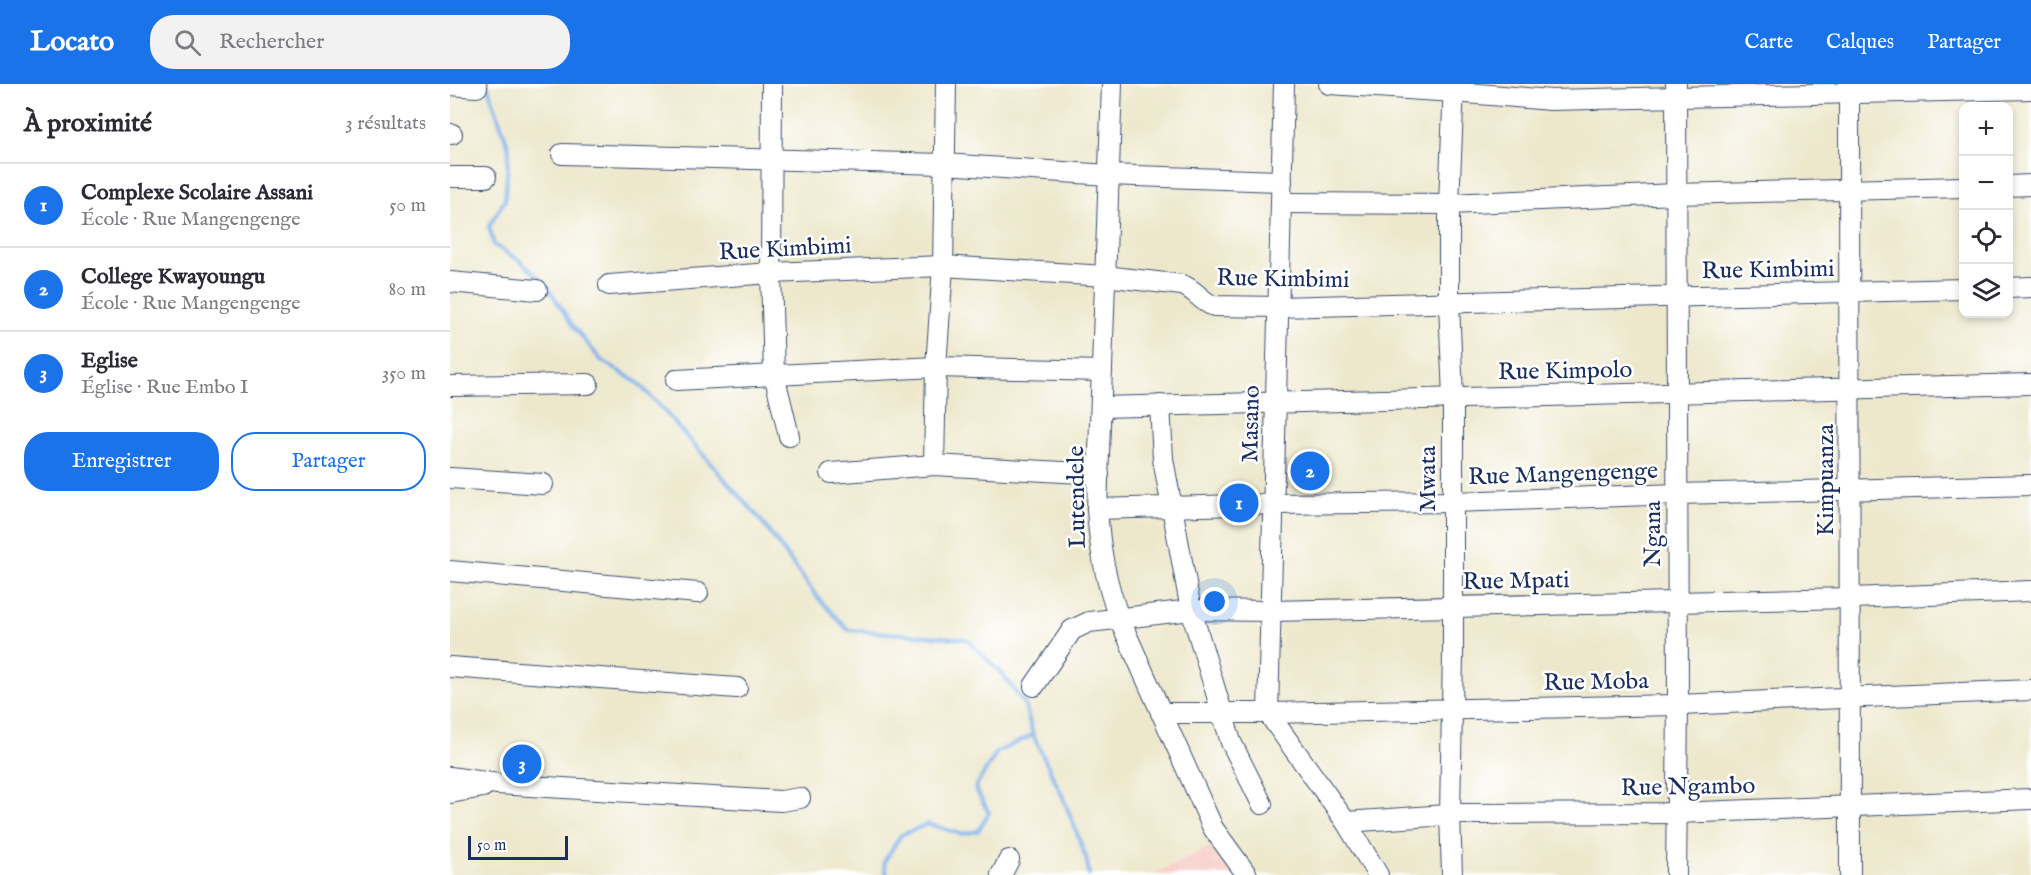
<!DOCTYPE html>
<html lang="fr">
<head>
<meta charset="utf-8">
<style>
	:root { --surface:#fff; --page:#f2f2f3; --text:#2b2b33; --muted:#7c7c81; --line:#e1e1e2; --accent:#1a73e8 }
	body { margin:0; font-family:"IM FELL English",serif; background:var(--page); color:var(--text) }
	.controls { position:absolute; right:18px; top:18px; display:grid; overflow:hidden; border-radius:12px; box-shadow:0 3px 9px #0003 }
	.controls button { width:54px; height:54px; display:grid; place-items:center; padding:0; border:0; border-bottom:2px solid var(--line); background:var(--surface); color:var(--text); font:30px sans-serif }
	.scale { position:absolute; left:18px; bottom:15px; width:100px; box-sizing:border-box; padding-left:6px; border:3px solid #1b2f5e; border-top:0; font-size:16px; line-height:21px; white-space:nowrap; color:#1b2f5e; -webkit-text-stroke:4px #fff; paint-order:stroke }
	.you { position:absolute; left:765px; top:518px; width:21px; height:21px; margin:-15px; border:4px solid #fff; border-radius:50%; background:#1a73e8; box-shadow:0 0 0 9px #1a73e833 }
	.badge { display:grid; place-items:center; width:39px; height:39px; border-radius:50%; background:var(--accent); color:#fff; font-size:20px; font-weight:700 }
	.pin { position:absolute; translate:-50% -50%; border:3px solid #fff; box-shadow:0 2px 6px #0006 }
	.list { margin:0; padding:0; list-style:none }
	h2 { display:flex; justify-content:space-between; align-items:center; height:78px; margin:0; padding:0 24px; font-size:26px }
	h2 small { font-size:20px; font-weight:400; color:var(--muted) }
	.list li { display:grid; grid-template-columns:39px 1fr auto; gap:18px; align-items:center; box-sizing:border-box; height:84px; padding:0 24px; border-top:2px solid var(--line) }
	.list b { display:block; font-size:22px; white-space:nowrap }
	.list p { margin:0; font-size:20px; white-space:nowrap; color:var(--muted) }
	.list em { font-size:20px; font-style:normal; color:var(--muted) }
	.actions { display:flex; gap:12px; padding:18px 24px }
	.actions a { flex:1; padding:14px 0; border:2px solid var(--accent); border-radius:24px; text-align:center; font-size:21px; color:var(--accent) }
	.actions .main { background:var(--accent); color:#fff }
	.icon { flex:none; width:33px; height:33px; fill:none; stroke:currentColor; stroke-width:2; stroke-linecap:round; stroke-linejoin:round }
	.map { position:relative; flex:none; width:1581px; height:791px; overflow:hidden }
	header { display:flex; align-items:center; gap:36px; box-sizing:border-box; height:84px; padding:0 30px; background:var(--accent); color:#fff }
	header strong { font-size:28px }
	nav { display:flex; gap:33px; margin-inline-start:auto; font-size:21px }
	.search { width:420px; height:54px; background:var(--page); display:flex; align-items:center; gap:15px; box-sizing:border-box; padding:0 21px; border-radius:24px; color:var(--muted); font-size:22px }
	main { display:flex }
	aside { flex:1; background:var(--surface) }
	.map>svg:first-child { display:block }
	.built { fill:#f7d0cb }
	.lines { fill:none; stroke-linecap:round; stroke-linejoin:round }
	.stream { stroke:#7db1ea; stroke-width:4 }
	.minor-casing { stroke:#3a4b6e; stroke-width:22 }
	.minor { stroke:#fff; stroke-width:20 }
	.labels { text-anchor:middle; stroke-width:5; stroke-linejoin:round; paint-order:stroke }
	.street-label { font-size:24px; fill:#1b2f5e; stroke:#fff }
</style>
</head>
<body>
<header>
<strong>Locato</strong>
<div class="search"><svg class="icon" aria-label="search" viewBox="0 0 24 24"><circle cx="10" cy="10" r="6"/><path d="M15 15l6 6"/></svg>Rechercher</div>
<nav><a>Carte</a><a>Calques</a><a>Partager</a></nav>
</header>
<main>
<aside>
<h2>À proximité<small>3 résultats</small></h2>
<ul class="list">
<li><span class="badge">1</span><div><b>Complexe Scolaire Assani</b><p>École · Rue Mangengenge</p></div><em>50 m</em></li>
<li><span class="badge">2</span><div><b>College Kwayoungu</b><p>École · Rue Mangengenge</p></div><em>80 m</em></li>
<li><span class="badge">3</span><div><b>Eglise</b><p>Église · Rue Embo I</p></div><em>350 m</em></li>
</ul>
<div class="actions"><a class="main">Enregistrer</a><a>Partager</a></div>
</aside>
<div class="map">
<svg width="1581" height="791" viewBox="0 0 1581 791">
	<rect width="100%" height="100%" fill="#fff"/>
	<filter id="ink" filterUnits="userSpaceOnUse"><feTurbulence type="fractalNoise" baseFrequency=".0167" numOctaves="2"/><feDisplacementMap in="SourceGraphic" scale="12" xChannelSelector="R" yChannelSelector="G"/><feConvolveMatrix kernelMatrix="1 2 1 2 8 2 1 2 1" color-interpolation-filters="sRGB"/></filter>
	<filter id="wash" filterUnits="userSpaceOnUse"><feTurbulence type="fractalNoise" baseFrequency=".008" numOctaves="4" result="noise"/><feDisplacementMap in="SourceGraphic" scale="24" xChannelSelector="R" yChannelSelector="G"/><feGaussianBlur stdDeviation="1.35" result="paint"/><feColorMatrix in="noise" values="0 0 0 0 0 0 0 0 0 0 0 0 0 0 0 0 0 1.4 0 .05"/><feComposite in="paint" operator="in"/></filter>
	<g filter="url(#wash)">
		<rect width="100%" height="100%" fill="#ede8cc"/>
		<polygon class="built" points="762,762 782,791 703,791"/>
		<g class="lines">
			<g class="stream">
				<polyline points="37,0 59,65 55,116 39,142 44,161 69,176 95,199 123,242 151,276 188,299 217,330 309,434 368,514 398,546 517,555 554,592 575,621 583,651 612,711 627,749 637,777 639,791"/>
				<polyline points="437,791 434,778 451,751 478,740 511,750 528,747 539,729 525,704 547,668 583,651"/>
			</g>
		</g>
	</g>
	<g filter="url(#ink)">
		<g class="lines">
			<g class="minor-casing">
				<g id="minor">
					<polyline points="322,0 321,189 324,290 339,352"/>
					<path d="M662,0L647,425C650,466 655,495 669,534L763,744L797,791"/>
					<polyline points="834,0 818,629 896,738 928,791"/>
					<polyline points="879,0 1004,8 1101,16 1581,5"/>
					<polyline points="1226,0 1228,621 1226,791"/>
					<polyline points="1399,0 1400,791"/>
					<polyline points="0,1 27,3"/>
					<polyline points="0,50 2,50"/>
					<polyline points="112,70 494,80 658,91 832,97"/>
					<polyline points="0,93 36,93"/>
					<polyline points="1558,102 1581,101"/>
					<polyline points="831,119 999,120 1226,110 1514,103"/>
					<polyline points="0,198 87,206"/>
					<path d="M159,201L321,189L493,182L655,192L732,201C745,205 751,218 764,222L828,223L1514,205"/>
					<polyline points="1558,204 1581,203"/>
					<polyline points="226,296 486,283 652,287"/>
					<polyline points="0,302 138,300"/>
					<polyline points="710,321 713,375 741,526 781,658 812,720"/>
					<polyline points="651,323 1581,300"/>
					<polyline points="484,381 486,283 493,182 496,0"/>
					<polyline points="381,389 484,381 649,390"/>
					<polyline points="0,394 93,400"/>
					<polyline points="647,425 823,420 1002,418 1228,410 1581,401"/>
					<polyline points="0,487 248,509"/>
					<polyline points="0,583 287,604"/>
					<polyline points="584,602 622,546 639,538 741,526 821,527 1401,514 1581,507"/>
					<polyline points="711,629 818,629 1228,621 1581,606"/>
					<polyline points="0,693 48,700 331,717 350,714"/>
					<polyline points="0,709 33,703"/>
					<polyline points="896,738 1011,730 1226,729 1581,715"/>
					<polyline points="551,791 559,776"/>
					<polyline points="1002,791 1000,730 1003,569 1003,314 999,219 999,120 1004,0"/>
				</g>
			</g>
			<use href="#minor" class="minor"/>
		</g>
	</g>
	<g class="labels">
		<g class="street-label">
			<text transform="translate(335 164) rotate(-3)" y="8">Rue Kimbimi</text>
			<text transform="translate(1318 185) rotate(-1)" y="8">Rue Kimbimi</text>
			<text transform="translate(833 194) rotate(1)" y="8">Rue Kimbimi</text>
			<text transform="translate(1115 286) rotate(-1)" y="8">Rue Kimpolo</text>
			<text transform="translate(800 340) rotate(-89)" y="8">Masano</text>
			<text transform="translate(1113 389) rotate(-2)" y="8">Rue Mangengenge</text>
			<text transform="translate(977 395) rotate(-90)" y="8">Mwata</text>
			<text transform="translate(1375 396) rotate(-90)" y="8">Kimpuanza</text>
			<text transform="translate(626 413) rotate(-91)" y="8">Lutendele</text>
			<text transform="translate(1202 450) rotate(-90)" y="8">Ngana</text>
			<text transform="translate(1066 496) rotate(-1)" y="8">Rue Mpati</text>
			<text transform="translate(1146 597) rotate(-1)" y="8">Rue Moba</text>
			<text transform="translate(1238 702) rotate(-1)" y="8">Rue Ngambo</text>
		</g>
	</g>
</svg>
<div class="controls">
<button>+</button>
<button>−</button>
<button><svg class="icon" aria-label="locate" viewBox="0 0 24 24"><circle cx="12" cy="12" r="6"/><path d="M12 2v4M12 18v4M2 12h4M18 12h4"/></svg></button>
<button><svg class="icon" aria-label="layers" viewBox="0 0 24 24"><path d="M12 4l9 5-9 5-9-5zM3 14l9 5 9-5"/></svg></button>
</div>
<div class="scale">50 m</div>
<div class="you"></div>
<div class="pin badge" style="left:789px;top:419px">1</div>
<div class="pin badge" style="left:860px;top:387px">2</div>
<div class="pin badge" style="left:72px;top:680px">3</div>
</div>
</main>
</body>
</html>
